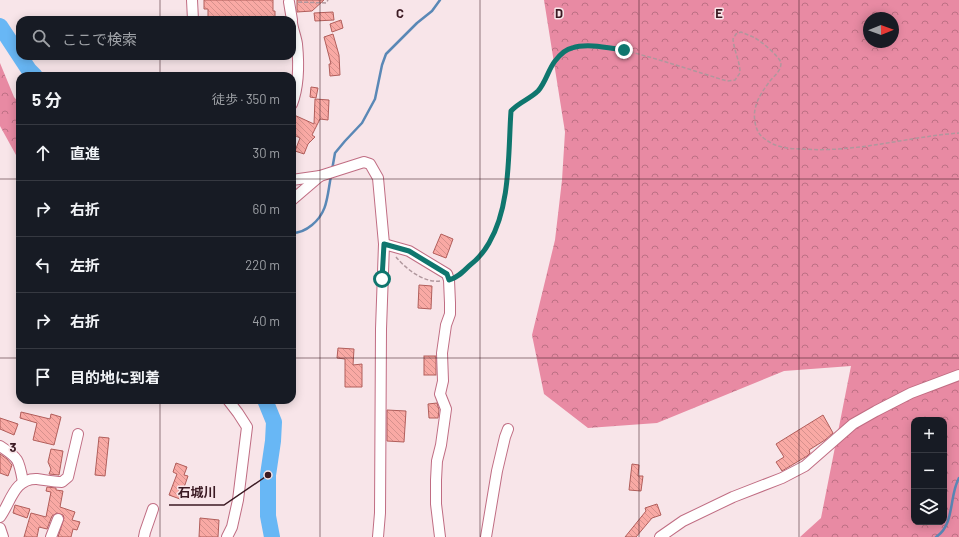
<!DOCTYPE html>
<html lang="ja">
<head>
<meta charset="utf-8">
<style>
	:root { --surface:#171b24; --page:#20242c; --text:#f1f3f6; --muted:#9ea1a6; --line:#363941 }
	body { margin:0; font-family:Barlow,"Noto Sans JP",sans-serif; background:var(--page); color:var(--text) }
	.controls { position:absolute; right:12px; bottom:12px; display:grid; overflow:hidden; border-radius:8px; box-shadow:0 2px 10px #0003 }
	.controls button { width:36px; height:36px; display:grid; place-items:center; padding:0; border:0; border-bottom:1px solid var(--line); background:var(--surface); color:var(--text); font:20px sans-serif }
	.compass { position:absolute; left:863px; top:12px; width:36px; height:36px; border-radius:50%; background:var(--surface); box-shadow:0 2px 10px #0003; rotate:89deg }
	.stop { position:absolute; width:12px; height:12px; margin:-9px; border:3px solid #0f766e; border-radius:50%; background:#fff }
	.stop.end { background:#0f766e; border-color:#fff; box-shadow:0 1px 4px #0008 }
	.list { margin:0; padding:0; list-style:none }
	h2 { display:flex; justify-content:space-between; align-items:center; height:52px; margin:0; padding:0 16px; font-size:17px }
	h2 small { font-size:13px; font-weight:400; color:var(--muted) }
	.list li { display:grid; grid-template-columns:26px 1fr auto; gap:12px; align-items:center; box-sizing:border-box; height:56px; padding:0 16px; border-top:1px solid var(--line) }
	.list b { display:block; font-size:15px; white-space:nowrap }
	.list em { font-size:13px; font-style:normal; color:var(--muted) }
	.icon { flex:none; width:22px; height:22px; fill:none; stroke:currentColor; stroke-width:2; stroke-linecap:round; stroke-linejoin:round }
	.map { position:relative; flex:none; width:959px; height:537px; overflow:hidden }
	.search { position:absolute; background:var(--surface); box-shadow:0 2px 10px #0003; left:16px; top:16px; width:280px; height:44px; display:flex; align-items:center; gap:10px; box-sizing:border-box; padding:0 14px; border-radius:12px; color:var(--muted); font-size:15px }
	.panel { position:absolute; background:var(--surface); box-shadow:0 2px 10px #0003; left:16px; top:72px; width:280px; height:332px; border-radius:12px }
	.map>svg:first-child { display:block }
	.forest { fill:url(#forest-crowns); fill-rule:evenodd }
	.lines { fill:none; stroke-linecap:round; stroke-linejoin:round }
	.stream { stroke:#5a88b6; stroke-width:2.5 }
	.river { stroke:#68b7f5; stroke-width:16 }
	.building { fill:url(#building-back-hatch); stroke:#b15e5b }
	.street-casing { stroke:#c06d83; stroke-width:12 }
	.path { stroke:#b0979d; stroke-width:1.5; stroke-dasharray:4 2; stroke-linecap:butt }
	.street { stroke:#fff; stroke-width:10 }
	.route { stroke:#0f766e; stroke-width:5 }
	.grid { fill:none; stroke:#3b1a23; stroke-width:1; stroke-opacity:0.55 }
	.grid-label { font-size:13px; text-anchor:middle; font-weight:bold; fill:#3b1a23; stroke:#f8e5e9; stroke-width:3; stroke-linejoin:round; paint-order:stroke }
	.leader { fill:none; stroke:#3b1a23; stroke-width:1.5 }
	.callout-dot { fill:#3b1a23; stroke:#f8e5e9; stroke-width:1.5 }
	.callout-label { font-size:13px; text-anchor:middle; font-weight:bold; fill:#3b1a23; stroke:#f8e5e9; stroke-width:3; stroke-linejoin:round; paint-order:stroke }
</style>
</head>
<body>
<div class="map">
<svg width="959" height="537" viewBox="0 0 959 537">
	<defs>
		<pattern id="forest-crowns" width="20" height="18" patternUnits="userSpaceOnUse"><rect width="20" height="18" fill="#e88aa3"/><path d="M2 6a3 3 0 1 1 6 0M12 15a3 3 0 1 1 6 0" fill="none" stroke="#bd7084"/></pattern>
		<pattern id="building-back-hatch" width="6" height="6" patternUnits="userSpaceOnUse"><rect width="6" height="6" fill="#f9a9a4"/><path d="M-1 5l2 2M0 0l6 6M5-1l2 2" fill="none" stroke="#d6918d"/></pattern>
	</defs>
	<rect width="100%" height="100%" fill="#f8e5e9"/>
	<g class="forest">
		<path d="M544,0H959V537H800L821,518L851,366L784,371L657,423L588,428L544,394L532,335L555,240L562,180L565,132ZM869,18H893V42H869ZM914,420H944V522H914Z"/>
		<polygon points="0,63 14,97 20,104 20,165 16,155 0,126"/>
	</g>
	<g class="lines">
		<g class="stream">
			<polyline points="332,170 335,153 345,141 362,123 375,99 382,65 386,54 417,23 432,11 440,0"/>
			<path d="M292,233C300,233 306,230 312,225C328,212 327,196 331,176"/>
			<path d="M936,537C955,525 949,495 959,478"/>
		</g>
		<g class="river">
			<polyline points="0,26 29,70 35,76"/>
			<polyline points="265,400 274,422 273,441 268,475 268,516 272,537"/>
		</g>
	</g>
	<g class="building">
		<polygon points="204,0 273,0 273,11 275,11 275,18 208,19 208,9 204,9"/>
		<polygon points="297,0 324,0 312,11 297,12"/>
		<polygon points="333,12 334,20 315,21 314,13"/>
		<polygon points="341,20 343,28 332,32 330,24"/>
		<polygon points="333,34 339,55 340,75 330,76 329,64 331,64 324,37"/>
		<polygon points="311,87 318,88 316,98 310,97"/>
		<polygon points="315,99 329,100 328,120 320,119 312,135 315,137 308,144 304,154 295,151 300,138 292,134 292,114 314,124"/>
		<polygon points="441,234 453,239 446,258 433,253"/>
		<polygon points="419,285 432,286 431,309 418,308"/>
		<polygon points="338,348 354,349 353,365 362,364 362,387 345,387 345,359 337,358"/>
		<rect x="424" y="356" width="12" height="19"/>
		<polygon points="437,403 439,410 438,418 429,418 428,404"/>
		<polygon points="387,410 406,411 404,442 387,441"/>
		<polygon points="21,412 50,419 51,414 61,417 54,445 33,440 37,423 20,418"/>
		<polygon points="823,415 833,433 825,440 809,450 810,453 807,456 782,471 776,462 784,457 776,444"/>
		<polygon points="0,418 18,424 14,435 0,429"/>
		<polygon points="99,437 109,438 105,476 95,475"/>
		<polygon points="51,449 63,451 59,475 49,474 51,469 48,462"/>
		<polygon points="0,454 7,459 12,465 8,476 0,473"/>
		<polygon points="176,463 187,467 184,475 188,476 180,499 169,495 177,474 173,472"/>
		<polygon points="632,464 639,465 638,476 643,476 641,491 629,490"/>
		<polygon points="47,487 56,488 56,490 63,491 60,507 75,512 72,520 80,522 77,530 73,529 71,537 58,537 64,518 63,515 57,513 52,516 47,529 39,527 37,537 24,537 31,513 46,517 51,492 46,491"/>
		<polygon points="657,504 661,515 652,518 636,537 625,537 646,511 645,508"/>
		<polygon points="15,505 30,509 27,518 13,513"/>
		<polygon points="200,518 219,520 218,537 199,537"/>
	</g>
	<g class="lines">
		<g class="street-casing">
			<g id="street">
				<polyline points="192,0 193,20"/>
				<polyline points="289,2 292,20"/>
				<path d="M292,23C293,30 296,37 297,44C299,64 299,86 292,104"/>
				<polyline points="292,180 320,176 364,162 370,164 378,178 384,244 381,329 380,513 378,537"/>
				<polyline points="292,200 320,176"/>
				<polyline points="384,244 409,251 447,274 449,280 450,303 450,314 446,325 442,353 443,381 440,394 446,409 441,445 437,461 436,480 436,504 440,537"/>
				<path d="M0,446C19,458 19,460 23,482"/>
				<path d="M0,517C11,502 14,478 37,479C45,480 53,482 62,482L68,477L78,434"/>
				<polyline points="0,528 3,537"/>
				<polyline points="51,537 58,519"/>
				<polyline points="144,537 145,532 153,509"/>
				<polyline points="227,537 232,527 238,500 247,427 238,413 228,400"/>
				<polyline points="486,537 497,471 505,437 508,429"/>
				<polyline points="660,537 683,521 733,497 782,478 805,466 853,424 876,411 911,393 959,375"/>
			</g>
		</g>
		<g class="path">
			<polyline points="298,2 326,3 328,0"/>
			<path d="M396,257C406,269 424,283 440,281"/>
			<path d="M457,276C513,242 507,168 511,111C519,102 532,99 540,89C550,75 553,56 570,48C574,47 579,47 582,47C611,45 639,54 666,62C686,68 707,75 727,81L735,80L740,73C740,61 734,51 733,39L736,34L741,32C746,34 751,36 755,38C761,41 780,57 781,63C781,71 775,75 770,81C761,93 752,106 755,122C757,134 762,138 773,144C781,148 793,149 802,149C855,153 907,137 959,133"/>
		</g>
		<use href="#street" class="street"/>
	</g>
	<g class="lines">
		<path class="route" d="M382,279L384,244L409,251L447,274L449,280C457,278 463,272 469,266C477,260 484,252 489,243C511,206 508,153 511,111C519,102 530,99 538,91C546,82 548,70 555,61C559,56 566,49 572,48C587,43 609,48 624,50"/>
	</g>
	<path class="grid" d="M160,0V20M320,0V537M480,0V537M639,0V537M799,0V537M160,56V76M0,179H20M292,179H959M0,358H20M292,358H959M160,400V537"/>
	<g class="grid-label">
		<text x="400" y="18">C</text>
		<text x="559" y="18">D</text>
		<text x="719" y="18">E</text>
		<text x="13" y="452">3</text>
	</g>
	<path class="leader" d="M268 475L224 505H169"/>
	<circle class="callout-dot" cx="268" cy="475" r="4"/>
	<g class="callout-label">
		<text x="197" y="497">石城川</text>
	</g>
</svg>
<div class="controls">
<button>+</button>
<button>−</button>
<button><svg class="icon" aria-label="layers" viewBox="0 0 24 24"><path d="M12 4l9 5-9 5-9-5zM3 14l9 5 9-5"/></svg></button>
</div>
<svg class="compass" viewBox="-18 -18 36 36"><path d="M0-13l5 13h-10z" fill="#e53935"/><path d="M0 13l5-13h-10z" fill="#9ea1a6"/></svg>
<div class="stop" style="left:382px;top:279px"></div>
<div class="stop end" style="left:624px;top:50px"></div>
<div class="search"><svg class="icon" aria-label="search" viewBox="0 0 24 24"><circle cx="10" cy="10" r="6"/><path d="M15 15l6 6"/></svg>ここで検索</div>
<section class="panel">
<h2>5 分<small>徒歩 · 350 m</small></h2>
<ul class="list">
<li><svg class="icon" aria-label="ahead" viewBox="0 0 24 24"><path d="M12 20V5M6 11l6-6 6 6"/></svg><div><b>直進</b></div><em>30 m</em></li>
<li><svg class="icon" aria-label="right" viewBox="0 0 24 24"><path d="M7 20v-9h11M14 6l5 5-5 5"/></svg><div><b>右折</b></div><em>60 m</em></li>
<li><svg class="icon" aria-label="left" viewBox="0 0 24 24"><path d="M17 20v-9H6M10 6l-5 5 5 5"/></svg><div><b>左折</b></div><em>220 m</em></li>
<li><svg class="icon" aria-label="right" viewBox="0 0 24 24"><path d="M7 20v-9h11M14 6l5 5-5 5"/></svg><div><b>右折</b></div><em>40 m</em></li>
<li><svg class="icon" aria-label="arrive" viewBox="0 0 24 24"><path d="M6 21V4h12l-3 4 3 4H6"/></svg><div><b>目的地に到着</b></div></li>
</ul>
</section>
</div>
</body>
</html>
